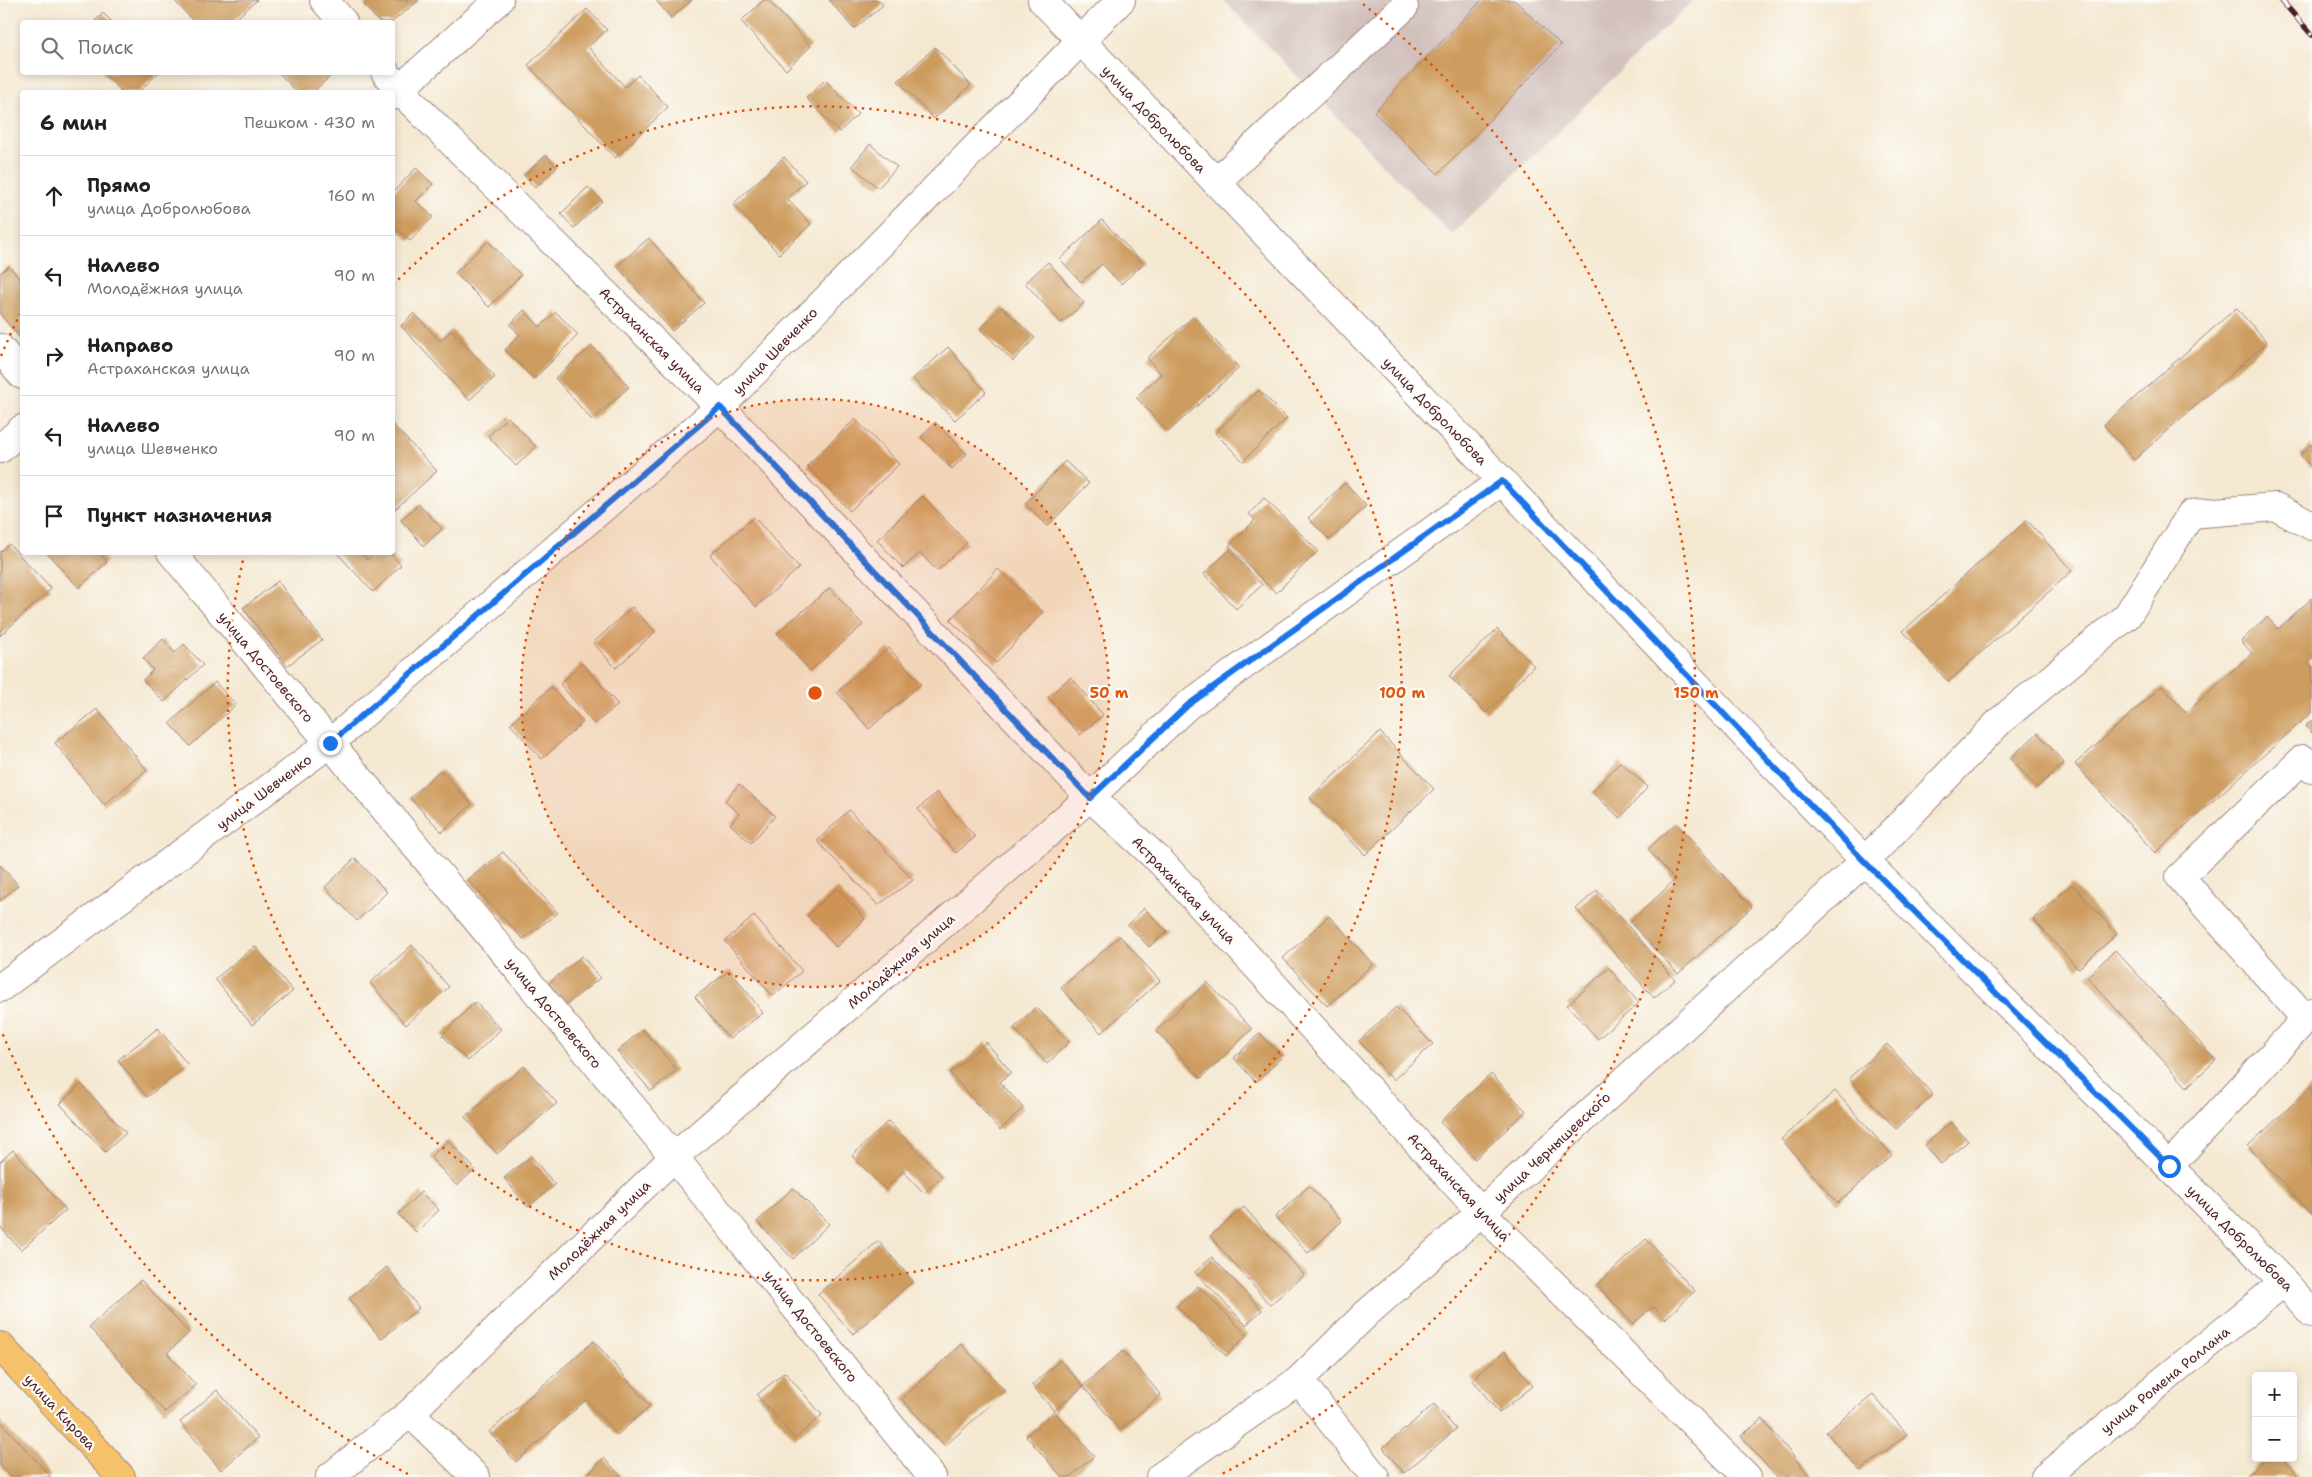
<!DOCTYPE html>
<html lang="ru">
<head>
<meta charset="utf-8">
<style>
	:root { --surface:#fff; --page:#f2f2f2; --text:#202124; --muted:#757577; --line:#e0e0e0 }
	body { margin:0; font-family:"Shantell Sans",sans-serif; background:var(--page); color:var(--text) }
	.controls { position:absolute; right:15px; bottom:15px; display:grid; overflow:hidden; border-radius:5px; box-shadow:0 2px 8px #0003 }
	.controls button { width:45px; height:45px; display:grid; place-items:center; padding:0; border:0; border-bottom:1px solid var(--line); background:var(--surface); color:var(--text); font:25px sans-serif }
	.stop { position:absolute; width:15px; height:15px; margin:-11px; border:4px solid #1a73e8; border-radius:50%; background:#fff }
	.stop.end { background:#1a73e8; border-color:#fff; box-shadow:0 1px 5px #0008 }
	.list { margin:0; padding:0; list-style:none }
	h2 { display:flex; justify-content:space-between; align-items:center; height:65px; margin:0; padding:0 20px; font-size:21px }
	h2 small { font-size:16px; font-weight:400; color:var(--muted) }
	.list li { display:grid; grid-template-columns:32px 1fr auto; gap:15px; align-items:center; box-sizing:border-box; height:80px; padding:0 20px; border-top:1px solid var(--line) }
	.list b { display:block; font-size:19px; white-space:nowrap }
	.list p { margin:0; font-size:16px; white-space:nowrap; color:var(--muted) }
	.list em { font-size:16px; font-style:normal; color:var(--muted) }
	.icon { flex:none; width:28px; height:28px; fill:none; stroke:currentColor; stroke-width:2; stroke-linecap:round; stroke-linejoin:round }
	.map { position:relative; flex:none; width:2312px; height:1477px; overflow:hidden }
	.search { position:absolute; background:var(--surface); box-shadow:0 2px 8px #0003; left:20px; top:20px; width:375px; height:55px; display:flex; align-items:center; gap:12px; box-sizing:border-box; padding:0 18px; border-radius:5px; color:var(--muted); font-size:19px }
	.panel { position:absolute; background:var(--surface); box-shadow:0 2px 8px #0003; left:20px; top:90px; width:375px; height:465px; border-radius:5px }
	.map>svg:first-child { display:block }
	.industrial { fill:#d1c0bc }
	.building { fill:#cd9c5e }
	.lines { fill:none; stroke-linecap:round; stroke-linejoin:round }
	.minor-casing { stroke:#9f847e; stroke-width:30 }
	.major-casing { stroke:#9f847e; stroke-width:30 }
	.minor { stroke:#fff; stroke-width:28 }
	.major { stroke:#f5c16b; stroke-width:28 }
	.rail-casing { stroke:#4a1f2b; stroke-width:5.5 }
	.rail { stroke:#fdfcf7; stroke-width:4; stroke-dasharray:11; stroke-linecap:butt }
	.route { stroke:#1a73e8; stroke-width:6 }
	.ring { fill:none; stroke:#e0560e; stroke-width:2.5; stroke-dasharray:2.5 5 }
	.labels { text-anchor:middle; stroke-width:4.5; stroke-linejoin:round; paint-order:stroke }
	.street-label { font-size:14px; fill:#4a1f2b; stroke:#fdfcf7 }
	.centre { fill:#e0560e; stroke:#fdfcf7; stroke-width:2.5 }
	.ring-label { font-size:15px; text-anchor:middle; font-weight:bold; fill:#e0560e; stroke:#fdfcf7; stroke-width:4.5; stroke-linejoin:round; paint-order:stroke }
</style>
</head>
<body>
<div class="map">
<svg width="2312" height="1477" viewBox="0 0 2312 1477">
	<rect width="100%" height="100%" fill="#fdfcf7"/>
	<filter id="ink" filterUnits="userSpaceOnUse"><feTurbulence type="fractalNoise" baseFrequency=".02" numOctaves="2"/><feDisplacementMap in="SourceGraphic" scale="10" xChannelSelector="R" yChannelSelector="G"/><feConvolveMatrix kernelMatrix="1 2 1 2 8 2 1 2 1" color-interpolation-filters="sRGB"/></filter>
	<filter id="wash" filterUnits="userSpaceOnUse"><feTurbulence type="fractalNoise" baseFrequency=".0096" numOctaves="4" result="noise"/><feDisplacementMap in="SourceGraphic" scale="20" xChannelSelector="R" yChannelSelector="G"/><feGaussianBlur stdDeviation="1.12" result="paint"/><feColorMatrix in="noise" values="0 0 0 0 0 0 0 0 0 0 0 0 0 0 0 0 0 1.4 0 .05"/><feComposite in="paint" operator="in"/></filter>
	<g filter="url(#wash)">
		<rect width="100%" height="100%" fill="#f4e8d1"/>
		<polygon class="industrial" points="1223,0 1693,0 1452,235"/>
		<g id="blocks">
			<g class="building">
				<polygon points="174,0 257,0 232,22 194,22"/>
				<polygon points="369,0 419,0 392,22 379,22 364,5"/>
				<polygon points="656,0 692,0 671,18"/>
				<polygon points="764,0 768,0 811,46 786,70 741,21"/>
				<polygon points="829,0 879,0 883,5 854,29"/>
				<polygon points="1482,0 1514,0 1561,45 1438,174 1374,112"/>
				<polygon points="587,9 607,30 588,47 625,87 638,75 668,107 615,158 528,65"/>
				<polygon points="103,13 112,22 94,22"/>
				<polygon points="935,47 971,85 934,119 898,81"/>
				<polygon points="102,72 159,72 139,92 122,92"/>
				<polygon points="278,72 335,72 313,92 297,92"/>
				<polygon points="825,80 858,114 839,132 806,98"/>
				<polygon points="870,144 897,167 878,188 852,166"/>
				<polygon points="546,155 557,167 535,188 524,175"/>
				<polygon points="784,157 806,181 787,199 811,224 779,254 733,204"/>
				<polygon points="416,168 433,184 416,201 433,217 410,241 392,224 392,193"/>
				<polygon points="588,187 602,201 574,228 561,214"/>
				<polygon points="1102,220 1143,264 1121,284 1102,264 1081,282 1060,259"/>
				<polygon points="649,238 704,303 672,331 617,266"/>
				<polygon points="488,241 521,275 489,307 455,273"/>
				<polygon points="1048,262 1084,303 1061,323 1025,283"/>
				<polygon points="9,266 22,281 22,340 0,314 0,273"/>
				<polygon points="1002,307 1035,338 1013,361 980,329"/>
				<polygon points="2236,308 2267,342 2134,460 2104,425"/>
				<polygon points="524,310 540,327 556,312 578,335 534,379 505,350 520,335 510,325"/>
				<polygon points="414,313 440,341 452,330 495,377 469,400 401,326"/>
				<polygon points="1194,316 1239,368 1168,432 1136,397 1161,374 1147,358"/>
				<polygon points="592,346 629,387 592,420 555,378"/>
				<polygon points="948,347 986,392 955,420 913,379"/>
				<polygon points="1259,390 1287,418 1243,461 1215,433"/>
				<polygon points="508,417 536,447 516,466 488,436"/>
				<polygon points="855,419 899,464 850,511 807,466"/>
				<polygon points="935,422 967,454 952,469 921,437"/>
				<polygon points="392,424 437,471 392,512"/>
				<polygon points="2312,444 2312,468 2300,455"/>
				<polygon points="1065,461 1089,483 1048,526 1025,504"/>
				<polygon points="1345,483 1366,506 1330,540 1308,518"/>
				<polygon points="923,496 967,543 937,571 920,553 903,568 877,540"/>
				<polygon points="1264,498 1318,551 1276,593 1229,546 1255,520 1249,514"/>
				<polygon points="419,504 442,529 424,546 401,520"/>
				<polygon points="754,517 799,568 756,607 710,555"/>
				<polygon points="2027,520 2072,571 1948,682 1903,631"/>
				<polygon points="9,544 51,589 0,636 0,552"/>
				<polygon points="1230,550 1262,585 1236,609 1204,574"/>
				<polygon points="46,552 99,552 107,562 79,588"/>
				<polygon points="336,552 360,552 367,560 376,552 389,552 401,565 373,592"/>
				<polygon points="998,569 1043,612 996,663 950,620"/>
				<polygon points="278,581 322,640 287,666 243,608"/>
				<polygon points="830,588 863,625 810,671 777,633"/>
				<polygon points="2312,598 2312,658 2308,662 2312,667 2312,712 2155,853 2075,764 2162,686 2186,713 2252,653 2241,641 2267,617 2278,629"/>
				<polygon points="632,607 655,632 616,668 593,643"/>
				<polygon points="1497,629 1534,666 1486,713 1449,676"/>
				<polygon points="163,639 175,653 184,644 203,665 164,702 143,680 153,670 143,658"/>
				<polygon points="889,648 921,684 869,729 837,692"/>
				<polygon points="582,663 618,705 594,724 560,684"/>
				<polygon points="1071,677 1103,715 1080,735 1048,697"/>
				<polygon points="215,682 236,705 190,746 170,723"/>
				<polygon points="551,687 583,722 542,759 510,724"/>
				<polygon points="97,709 147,770 104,805 55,743"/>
				<polygon points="2312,720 2312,733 2305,726"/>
				<polygon points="1380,732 1434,789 1365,855 1310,798"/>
				<polygon points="2038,733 2064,763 2037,788 2010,758"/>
				<polygon points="1620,762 1648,787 1620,818 1592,792"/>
				<polygon points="440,770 472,804 442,832 410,798"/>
				<polygon points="739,784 775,816 751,843 730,824 739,814 725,801"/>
				<polygon points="937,792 975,837 956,853 918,809"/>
				<polygon points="849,810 913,880 878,905 817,841"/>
				<polygon points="1676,823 1752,907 1678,974 1630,922 1675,880 1648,849"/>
				<polygon points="503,852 558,913 523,939 468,880"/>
				<polygon points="355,858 387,892 357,921 325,887"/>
				<polygon points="0,865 18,885 0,901"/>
				<polygon points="2072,884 2117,934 2078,969 2033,919"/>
				<polygon points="837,888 865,919 836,947 807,915"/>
				<polygon points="1597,890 1675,980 1654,998 1576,909"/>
				<polygon points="1144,908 1167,931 1149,947 1128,925"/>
				<polygon points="754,916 802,971 773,996 725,941"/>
				<polygon points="1329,916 1373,964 1327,1006 1283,958"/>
				<polygon points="1120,936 1160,981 1101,1033 1061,988"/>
				<polygon points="412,945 449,987 406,1025 370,983"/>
				<polygon points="255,946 293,991 252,1025 215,979"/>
				<polygon points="2115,950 2216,1060 2187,1087 2087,977"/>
				<polygon points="582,956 600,978 566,1005 549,983"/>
				<polygon points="1609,968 1639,1003 1598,1039 1567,1005"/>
				<polygon points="730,970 763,1013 729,1039 695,997"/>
				<polygon points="1207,982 1252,1029 1201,1078 1156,1031"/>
				<polygon points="475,1002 501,1029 468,1061 442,1035"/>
				<polygon points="1036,1007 1069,1042 1047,1064 1014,1028"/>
				<polygon points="1396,1007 1433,1044 1393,1080 1359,1041"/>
				<polygon points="158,1028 188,1065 147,1097 118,1060"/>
				<polygon points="643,1029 677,1070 651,1091 617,1051"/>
				<polygon points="1260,1033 1282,1057 1256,1082 1234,1058"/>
				<polygon points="986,1042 1011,1072 1000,1082 1023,1108 1000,1130 950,1073"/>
				<polygon points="1887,1044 1933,1095 1896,1129 1849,1078"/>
				<polygon points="524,1066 557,1103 497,1154 465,1117"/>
				<polygon points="1491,1074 1526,1111 1475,1159 1440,1122"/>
				<polygon points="81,1084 126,1133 105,1152 60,1104"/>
				<polygon points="2312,1086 2312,1214 2248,1146"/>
				<polygon points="1835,1091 1892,1155 1838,1203 1781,1139"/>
				<polygon points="888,1121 942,1176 924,1193 903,1171 885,1189 852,1156"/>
				<polygon points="1951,1122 1968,1141 1941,1164 1925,1145"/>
				<polygon points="448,1140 475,1169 457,1186 430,1157"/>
				<polygon points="13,1150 66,1210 21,1250 0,1227 0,1162"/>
				<polygon points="531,1156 555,1185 528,1207 504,1178"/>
				<polygon points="1309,1186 1342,1221 1308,1253 1275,1217"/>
				<polygon points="793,1188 829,1224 793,1259 757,1222"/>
				<polygon points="421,1192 439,1210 416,1232 398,1214"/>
				<polygon points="1244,1207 1304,1275 1270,1305 1210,1236"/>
				<polygon points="1646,1239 1695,1291 1665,1319 1653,1307 1633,1324 1597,1285"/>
				<polygon points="878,1241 913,1281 853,1334 818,1294"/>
				<polygon points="1212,1257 1262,1310 1246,1325 1195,1272"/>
				<polygon points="387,1267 419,1308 381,1339 349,1298"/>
				<polygon points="141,1280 189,1333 167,1353 196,1385 165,1412 89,1327"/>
				<polygon points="1198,1286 1247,1335 1226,1356 1177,1306"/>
				<polygon points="594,1341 650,1406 617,1435 586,1400 516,1462 489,1432"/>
				<polygon points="961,1344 1005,1391 945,1446 902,1399"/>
				<polygon points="1123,1351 1161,1395 1120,1430 1083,1386"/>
				<polygon points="1505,1351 1533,1386 1499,1413 1472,1379"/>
				<polygon points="1060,1360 1083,1386 1054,1411 1032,1385"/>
				<polygon points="785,1372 822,1415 795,1439 757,1395"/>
				<polygon points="217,1390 258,1438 221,1470 180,1422"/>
				<polygon points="1873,1395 1907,1434 1860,1471 1826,1432"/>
				<polygon points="1434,1404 1456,1429 1404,1473 1383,1448"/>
				<polygon points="1054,1411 1094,1456 1070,1477 1062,1477 1026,1436"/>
				<polygon points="1762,1419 1811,1477 1776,1477 1741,1436"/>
				<polygon points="0,1421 51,1477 11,1477 0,1465"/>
				<polygon points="604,1458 622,1477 585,1477"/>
				<polygon points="2265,1458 2282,1458 2299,1477 2245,1477"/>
			</g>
		</g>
	</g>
	<g filter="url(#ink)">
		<use href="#blocks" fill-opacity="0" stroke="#9f847e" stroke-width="1"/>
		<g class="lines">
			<g class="minor-casing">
				<g id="minor">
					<polyline points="324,0 343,22"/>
					<polyline points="1042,0 1865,861 2284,1282 2312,1313"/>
					<polyline points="385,72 399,90 720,407 1090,797 1162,863 1481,1212 1747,1477"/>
					<polyline points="392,96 499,0"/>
					<polyline points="1216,182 1404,7"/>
					<polyline points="0,348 22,375"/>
					<polyline points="0,449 22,429"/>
					<polyline points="171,552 674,1157 932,1477"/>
					<polyline points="0,988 330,743 720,407 1121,0"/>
					<polyline points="2305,1018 2180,877 2303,759 2312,769"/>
					<polyline points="2169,1166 2312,1012"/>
					<polyline points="1299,1380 1375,1477"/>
					<polyline points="410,1413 476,1477"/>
					<polyline points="330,1477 410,1413 674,1157 1090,797 1188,705 1502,481"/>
					<polyline points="1160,1477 1299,1380 1365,1315 1481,1212 1865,861 2000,721 2127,616 2191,514 2276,507 2312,526"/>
					<polyline points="2045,1477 2284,1282"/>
				</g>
			</g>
			<g class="major-casing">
				<polyline id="major" points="0,1346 121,1477"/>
			</g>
			<use href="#minor" class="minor"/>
			<use href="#major" class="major"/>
			<g class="rail-casing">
				<polyline id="rail" points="2281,0 2312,35"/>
			</g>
			<use href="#rail" class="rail"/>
		</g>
	</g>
	<g class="lines" filter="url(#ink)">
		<polyline class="route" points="330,743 720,407 1090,798 1188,705 1502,481 1864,861 2169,1166"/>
	</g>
	<circle cx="815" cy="693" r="294" fill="#e0560e" fill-opacity=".12"/>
	<g class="ring">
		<circle cx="815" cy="693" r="294"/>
		<path d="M393 285A587 587 0 1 1 244 556"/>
		<path d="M408 1474A881 881 0 0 1 1 1030M1 356A881 881 0 0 1 20 314M1363 4A881 881 0 0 1 1222 1474"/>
	</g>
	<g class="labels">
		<g class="street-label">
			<text transform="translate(1154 119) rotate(46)" y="5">улица Добролюбова</text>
			<text transform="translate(652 340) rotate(45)" y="5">Астраханская улица</text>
			<text transform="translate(775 351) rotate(-46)" y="5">улица Шевченко</text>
			<text transform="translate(1435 411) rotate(46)" y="5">улица Добролюбова</text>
			<text transform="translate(266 667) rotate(50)" y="5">улица Достоевского</text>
			<text transform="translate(264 792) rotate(-37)" y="5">улица Шевченко</text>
			<text transform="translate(1184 890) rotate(46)" y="5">Астраханская улица</text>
			<text transform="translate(901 961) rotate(-41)" y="5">Молодёжная улица</text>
			<text transform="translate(554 1013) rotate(50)" y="5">улица Достоевского</text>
			<text transform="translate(1552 1147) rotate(-43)" y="5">улица Чернышевского</text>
			<text transform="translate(1459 1187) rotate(47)" y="5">Астраханская улица</text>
			<text transform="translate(599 1230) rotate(-44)" y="5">Молодёжная улица</text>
			<text transform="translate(2240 1238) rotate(45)" y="5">улица Добролюбова</text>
			<text transform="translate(811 1326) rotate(51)" y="5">улица Достоевского</text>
			<text transform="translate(2165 1380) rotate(-39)" y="5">улица Ромена Роллана</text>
			<text transform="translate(60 1412) rotate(47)" y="5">улица Кирова</text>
		</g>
	</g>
	<circle cx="815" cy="693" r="8" class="centre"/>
	<g class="ring-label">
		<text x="1109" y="698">50 m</text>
		<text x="1402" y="698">100 m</text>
		<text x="1696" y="698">150 m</text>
	</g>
</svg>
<div class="controls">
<button>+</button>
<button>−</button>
</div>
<div class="stop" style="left:2169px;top:1166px"></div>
<div class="stop end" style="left:330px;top:743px"></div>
<div class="search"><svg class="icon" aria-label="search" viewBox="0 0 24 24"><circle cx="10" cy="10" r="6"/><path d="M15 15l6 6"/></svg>Поиск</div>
<section class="panel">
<h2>6 мин<small>Пешком · 430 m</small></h2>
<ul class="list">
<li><svg class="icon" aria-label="ahead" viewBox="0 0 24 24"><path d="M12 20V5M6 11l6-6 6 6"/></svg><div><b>Прямо</b><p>улица Добролюбова</p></div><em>160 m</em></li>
<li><svg class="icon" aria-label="left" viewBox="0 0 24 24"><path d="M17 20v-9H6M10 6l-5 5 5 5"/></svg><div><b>Налево</b><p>Молодёжная улица</p></div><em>90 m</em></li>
<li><svg class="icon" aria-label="right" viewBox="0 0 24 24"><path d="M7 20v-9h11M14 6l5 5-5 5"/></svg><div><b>Направо</b><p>Астраханская улица</p></div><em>90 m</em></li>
<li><svg class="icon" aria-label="left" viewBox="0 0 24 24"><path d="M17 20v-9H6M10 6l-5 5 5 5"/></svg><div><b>Налево</b><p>улица Шевченко</p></div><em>90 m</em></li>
<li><svg class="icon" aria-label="arrive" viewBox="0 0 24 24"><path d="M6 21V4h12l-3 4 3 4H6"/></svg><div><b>Пункт назначения</b></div></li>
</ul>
</section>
</div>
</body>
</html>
